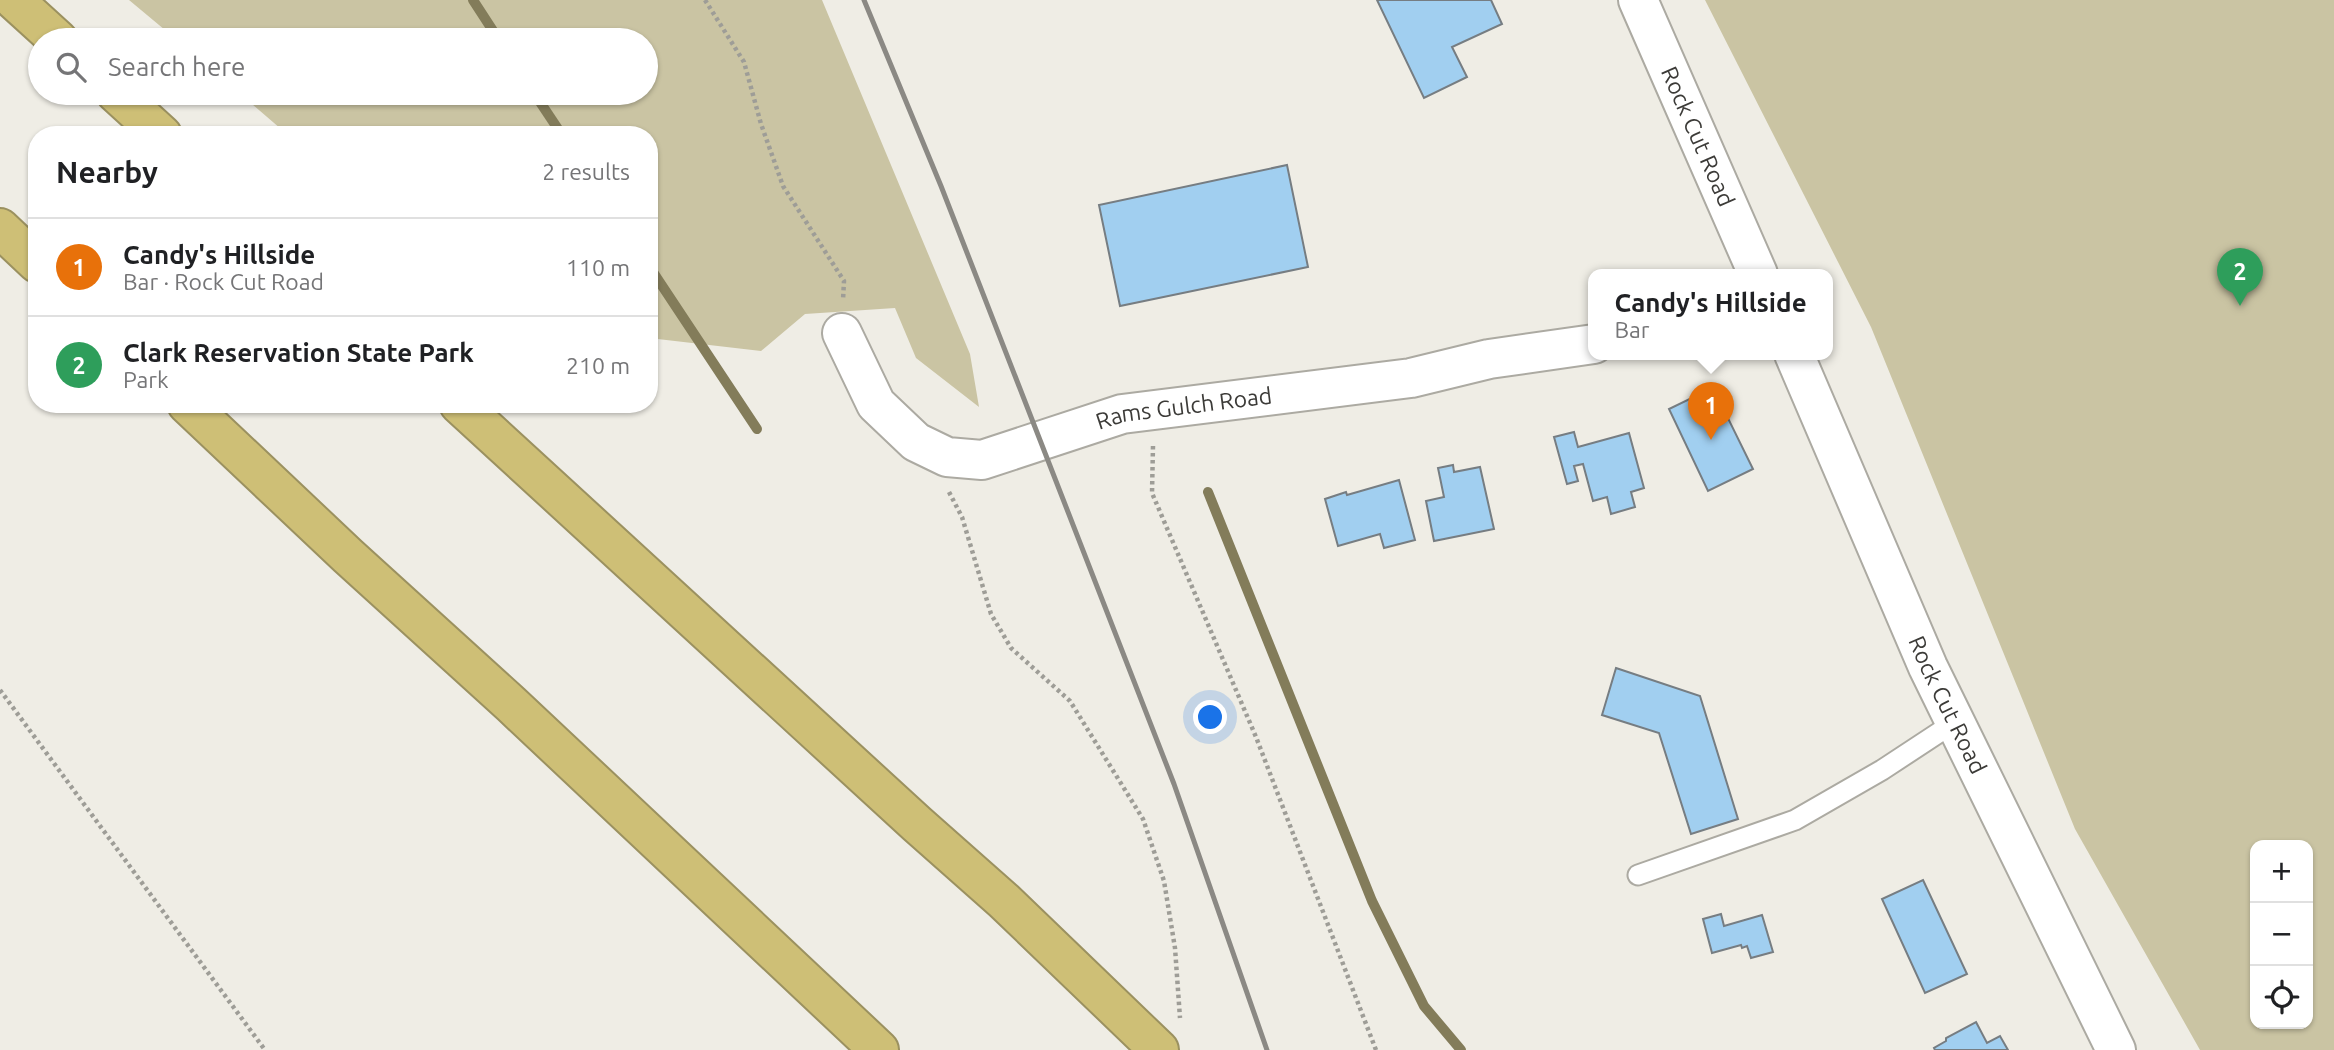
<!DOCTYPE html>
<html lang="en">
<head>
<meta charset="utf-8">
<style>
	:root { --surface:#fff; --page:#f2f2f2; --text:#202124; --muted:#757577; --line:#e0e0e0; --accent:#111827 }
	body { margin:0; font-family:Ubuntu,sans-serif; background:var(--page); color:var(--text) }
	.controls { position:absolute; right:21px; bottom:21px; display:grid; overflow:hidden; border-radius:14px; box-shadow:0 2px 5px #0004 }
	.controls button { width:63px; height:63px; display:grid; place-items:center; padding:0; border:0; border-bottom:2px solid var(--line); background:var(--surface); color:var(--text); font:35px sans-serif }
	.you { position:absolute; left:1211px; top:718px; width:24px; height:24px; margin:-18px; border:5px solid #fff; border-radius:50%; background:#1a73e8; box-shadow:0 0 0 10px #1a73e833 }
	.badge { display:grid; place-items:center; width:46px; height:46px; border-radius:50%; background:var(--accent); color:#fff; font-size:23px; font-weight:700 }
	.pin { position:absolute; translate:-50% -58px; filter:drop-shadow(0 2px 4px #0008) }
	.pin::after { content:''; position:absolute; top:37px; width:24px; height:21px; background:inherit; clip-path:polygon(0 0,100% 0,50% 100%) }
	.popup { position:absolute; left:1588px; top:269px; width:245px; height:91px; box-sizing:border-box; display:grid; place-content:center; border-radius:14px; background:var(--surface); filter:drop-shadow(0 2px 5px #0005); font-size:23px; white-space:nowrap; color:var(--muted) }
	.popup b { font-size:26px; color:var(--text) }
	.popup::after { content:''; position:absolute; left:50%; top:100%; margin-left:-14px; border:14px solid transparent; border-top-color:var(--surface) }
	.list { margin:0; padding:0; list-style:none }
	h2 { display:flex; justify-content:space-between; align-items:center; height:91px; margin:0; padding:0 28px; font-size:30px }
	h2 small { font-size:23px; font-weight:400; color:var(--muted) }
	.list li { display:grid; grid-template-columns:46px 1fr auto; gap:21px; align-items:center; box-sizing:border-box; height:98px; padding:0 28px; border-top:2px solid var(--line) }
	.list b { display:block; font-size:26px; white-space:nowrap }
	.list p { margin:0; font-size:23px; white-space:nowrap; color:var(--muted) }
	.list em { font-size:23px; font-style:normal; color:var(--muted) }
	.icon { flex:none; width:38px; height:38px; fill:none; stroke:currentColor; stroke-width:2; stroke-linecap:round; stroke-linejoin:round }
	.map { position:relative; flex:none; width:2334px; height:1050px; overflow:hidden }
	.search { position:absolute; background:var(--surface); box-shadow:0 2px 5px #0004; left:28px; top:28px; width:630px; height:77px; display:flex; align-items:center; gap:18px; box-sizing:border-box; padding:0 24px; border-radius:38px; color:var(--muted); font-size:26px }
	.panel { position:absolute; background:var(--surface); box-shadow:0 2px 5px #0004; left:28px; top:126px; width:630px; height:287px; border-radius:28px }
	.map>svg:first-child { display:block }
	.green { fill:#cac4a3; fill-rule:evenodd }
	.lines { fill:none; stroke-linecap:round; stroke-linejoin:round }
	.stream { stroke:#837c5a; stroke-width:10 }
	.building { fill:#a1cff0; stroke:#767d82; stroke-width:2 }
	.service-casing { stroke:#acaaa2; stroke-width:23 }
	.minor-casing { stroke:#acaaa2; stroke-width:42 }
	.tertiary-casing { stroke:#acaaa2; stroke-width:42 }
	.motorway-casing { stroke:#9b9160; stroke-width:42 }
	.path { stroke:#9e9d97; stroke-width:4.5; stroke-dasharray:3.5 3.5; stroke-linecap:butt }
	.service { stroke:#fff; stroke-width:19 }
	.minor { stroke:#fff; stroke-width:38 }
	.tertiary { stroke:#fff; stroke-width:38 }
	.motorway { stroke:#cebf76; stroke-width:38 }
	.rail { stroke:#8b8984; stroke-width:5 }
	.labels { text-anchor:middle; stroke-width:7; stroke-linejoin:round; paint-order:stroke }
	.street-label { font-size:23px; fill:#3c3b38; stroke:#efede5 }
</style>
</head>
<body>
<div class="map">
<svg width="2334" height="1050" viewBox="0 0 2334 1050">
	<rect width="100%" height="100%" fill="#efede5"/>
	<g class="green">
		<polygon points="129,0 822,0 970,354 979,407 916,358 895,308 805,314 761,351 649,338 649,135 288,135 239,93 646,93 646,40 177,40"/>
		<path d="M1705,0H2334V1050H2200L2075,829L1871,327ZM2255,845H2308V1024H2255Z"/>
	</g>
	<g class="lines">
		<g class="stream">
			<polyline points="473,0 499,40"/>
			<polyline points="534,93 562,135"/>
			<polyline points="649,266 757,429"/>
			<polyline points="1208,492 1372,901 1424,1006 1461,1050"/>
		</g>
	</g>
	<g class="building">
		<polygon points="1377,0 1491,0 1502,24 1452,47 1467,77 1424,98"/>
		<polygon points="1287,165 1308,267 1120,306 1099,205"/>
		<polygon points="1706,391 1716,411 1723,408 1753,469 1708,491 1669,409"/>
		<polygon points="1574,432 1578,447 1629,433 1644,488 1631,492 1635,507 1611,514 1607,497 1593,501 1583,464 1574,466 1578,481 1567,484 1554,437"/>
		<polygon points="1453,465 1454,472 1480,467 1494,529 1434,541 1426,501 1444,497 1438,468"/>
		<polygon points="1399,480 1415,540 1384,548 1380,534 1338,546 1325,499 1346,492 1347,495"/>
		<polygon points="1616,668 1700,696 1738,819 1691,834 1659,733 1602,715"/>
		<polygon points="1923,880 1967,974 1925,993 1882,899"/>
		<polygon points="1721,914 1724,926 1762,915 1773,952 1751,958 1747,946 1742,948 1741,945 1712,953 1703,919"/>
		<polygon points="1976,1022 1987,1043 2000,1036 2008,1050 1935,1050 1934,1048 1946,1041 1946,1038"/>
	</g>
	<g class="lines">
		<g class="service-casing">
			<polyline id="service" points="1638,875 1795,820 1882,770 1955,722"/>
		</g>
		<g class="minor-casing">
			<g id="minor">
				<path id="s1" d="M842,333L876,404L916,442L947,457L982,460L1122,414L1411,378L1489,359L1594,344"/>
			</g>
		</g>
		<g class="tertiary-casing">
			<g id="tertiary">
				<path id="s2" d="M1638,0L1758,274"/>
				<path id="s3" d="M1794,354L1928,667L2116,1050"/>
			</g>
		</g>
		<g class="motorway-casing">
			<g id="motorway">
				<polyline points="14,0 58,40"/>
				<polyline points="116,93 162,135"/>
				<polyline points="0,228 37,263"/>
				<polyline points="187,404 348,556 511,704 879,1050"/>
				<polyline points="459,404 917,824 1004,901 1159,1050"/>
			</g>
		</g>
		<g class="path">
			<polyline points="705,0 744,62 761,124 783,186 844,281 843,300"/>
			<polyline points="1153,446 1152,493 1256,737 1376,1050"/>
			<polyline points="949,492 962,517 991,614 1011,648 1070,701 1143,819 1164,881 1175,948 1180,1018"/>
			<polyline points="0,690 265,1050"/>
		</g>
		<use href="#service" class="service"/>
		<use href="#minor" class="minor"/>
		<use href="#tertiary" class="tertiary"/>
		<use href="#motorway" class="motorway"/>
		<polyline class="rail" points="864,0 941,186 1174,784 1267,1050"/>
	</g>
	<g class="labels">
		<g class="street-label">
			<text dy="8" stroke="none"><textPath href="#s2" startOffset="149">Rock Cut Road</textPath></text>
			<text dy="8" stroke="none"><textPath href="#s1" startOffset="413">Rams Gulch Road</textPath></text>
			<text dy="8" stroke="none"><textPath href="#s3" startOffset="383">Rock Cut Road</textPath></text>
		</g>
	</g>
</svg>
<div class="controls">
<button>+</button>
<button>−</button>
<button><svg class="icon" aria-label="locate" viewBox="0 0 24 24"><circle cx="12" cy="12" r="6"/><path d="M12 2v4M12 18v4M2 12h4M18 12h4"/></svg></button>
</div>
<div class="you"></div>
<div class="pin badge" style="left:1711px;top:440px;background:#e8710a">1</div>
<div class="popup"><b>Candy's Hillside</b>Bar</div>
<div class="pin badge" style="left:2240px;top:306px;background:#2e9e5b">2</div>
<div class="search"><svg class="icon" aria-label="search" viewBox="0 0 24 24"><circle cx="10" cy="10" r="6"/><path d="M15 15l6 6"/></svg>Search here</div>
<section class="panel">
<h2>Nearby<small>2 results</small></h2>
<ul class="list">
<li><span class="badge" style="background:#e8710a">1</span><div><b>Candy's Hillside</b><p>Bar · Rock Cut Road</p></div><em>110 m</em></li>
<li><span class="badge" style="background:#2e9e5b">2</span><div><b>Clark Reservation State Park</b><p>Park</p></div><em>210 m</em></li>
</ul>
</section>
</div>
</body>
</html>
